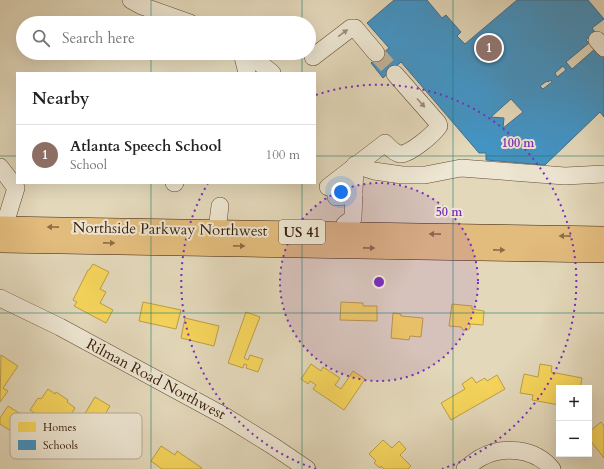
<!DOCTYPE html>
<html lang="en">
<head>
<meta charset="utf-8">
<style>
	:root { --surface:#fff; --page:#f2f2f2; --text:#222; --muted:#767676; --line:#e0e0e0; --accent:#1a73e8 }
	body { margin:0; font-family:Cardo,serif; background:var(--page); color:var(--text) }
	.controls { position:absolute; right:12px; bottom:12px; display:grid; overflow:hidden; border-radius:0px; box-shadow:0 4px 16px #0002 }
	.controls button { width:36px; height:36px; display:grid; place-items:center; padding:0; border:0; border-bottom:1px solid var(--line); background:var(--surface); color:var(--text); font:20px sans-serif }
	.you { position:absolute; left:341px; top:192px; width:14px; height:14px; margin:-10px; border:3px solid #fff; border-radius:50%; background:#1a73e8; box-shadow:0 0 0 6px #1a73e833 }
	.badge { display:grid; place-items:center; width:26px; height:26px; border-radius:50%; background:var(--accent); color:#fff; font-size:13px; font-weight:700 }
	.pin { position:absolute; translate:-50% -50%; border:2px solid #fff; box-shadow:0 1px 4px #0006 }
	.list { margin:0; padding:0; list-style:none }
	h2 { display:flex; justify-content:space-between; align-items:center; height:52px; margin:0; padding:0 16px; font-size:17px }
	h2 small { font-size:13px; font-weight:400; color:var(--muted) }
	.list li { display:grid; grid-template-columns:26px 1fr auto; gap:12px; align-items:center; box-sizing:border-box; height:60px; padding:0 16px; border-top:1px solid var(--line) }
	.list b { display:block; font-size:15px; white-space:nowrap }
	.list p { margin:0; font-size:13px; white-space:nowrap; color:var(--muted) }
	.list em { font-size:13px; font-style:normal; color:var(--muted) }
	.icon { flex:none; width:22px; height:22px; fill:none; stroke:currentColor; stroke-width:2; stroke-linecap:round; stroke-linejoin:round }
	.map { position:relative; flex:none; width:604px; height:469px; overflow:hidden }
	.search { position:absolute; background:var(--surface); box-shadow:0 4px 16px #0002; left:16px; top:16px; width:300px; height:44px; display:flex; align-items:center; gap:10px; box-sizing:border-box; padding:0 14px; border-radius:22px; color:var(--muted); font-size:15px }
	.panel { position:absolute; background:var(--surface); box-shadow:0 4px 16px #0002; left:16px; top:72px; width:300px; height:112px; border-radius:0px }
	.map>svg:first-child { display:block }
	.homes { fill:#f6d55c; stroke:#bd9e43 }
	.schools { fill:#4393c3; stroke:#406f8c; fill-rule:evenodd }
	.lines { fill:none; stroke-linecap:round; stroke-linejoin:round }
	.minor-tunnel { stroke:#c1b297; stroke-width:17; stroke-dasharray:17 8; stroke-linecap:butt }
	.minor-casing { stroke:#644b36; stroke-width:18 }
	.major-casing { stroke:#391c0a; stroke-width:22 }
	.minor { stroke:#ede6d2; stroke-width:17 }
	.major { stroke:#e2bc7d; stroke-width:21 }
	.oneway { fill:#9c8b78 }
	.oneway2 { fill:#8e6c44 }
	.grid { fill:none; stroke:#0f766e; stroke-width:1; stroke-opacity:0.55 }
	.ring { fill:none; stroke:#7b2cbf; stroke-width:2; stroke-dasharray:2 4 }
	.labels { text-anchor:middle; stroke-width:4; stroke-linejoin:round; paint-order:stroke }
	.shield { fill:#ede6d2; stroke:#6f5946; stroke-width:1 }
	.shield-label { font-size:14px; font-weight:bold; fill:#391c0a }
	.street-label { font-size:15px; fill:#391c0a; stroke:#ede6d2 }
	.key { fill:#ede6d2; stroke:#b7a996; stroke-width:1 }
	.key-label { font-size:11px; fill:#391c0a }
	.centre { fill:#7b2cbf; stroke:#ede6d2; stroke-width:2 }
	.ring-label { font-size:12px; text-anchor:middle; font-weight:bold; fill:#7b2cbf; stroke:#ede6d2; stroke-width:4; stroke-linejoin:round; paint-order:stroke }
</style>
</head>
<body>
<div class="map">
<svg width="604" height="469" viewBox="0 0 604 469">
	<rect width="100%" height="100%" fill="#e3d8ba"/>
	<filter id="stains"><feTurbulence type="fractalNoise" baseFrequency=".005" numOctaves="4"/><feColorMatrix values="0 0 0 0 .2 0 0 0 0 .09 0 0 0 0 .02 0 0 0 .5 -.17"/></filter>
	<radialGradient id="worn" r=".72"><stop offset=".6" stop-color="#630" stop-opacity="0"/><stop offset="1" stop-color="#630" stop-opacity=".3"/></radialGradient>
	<g class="homes">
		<polygon points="93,264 109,272 100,289 106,292 100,303 113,310 106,323 74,306 77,302 73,300 88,270 89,270"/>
		<polygon points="143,302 181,310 176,329 139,321"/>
		<polygon points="341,302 363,303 363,306 377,306 377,321 340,320"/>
		<polygon points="452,304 472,306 472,309 484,311 483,325 470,324 470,328 468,330 463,330 461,327 449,326"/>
		<polygon points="246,312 260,317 244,358 248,360 250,355 263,359 258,372 246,368 247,365 244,364 243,368 228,363"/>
		<polygon points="393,313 401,314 401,316 423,318 421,337 410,336 409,340 391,338"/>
		<polygon points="185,318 219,326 214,346 181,338"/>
		<polygon points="1,355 18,366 3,388 8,391 0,402"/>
		<polygon points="311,364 321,371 323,367 340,378 335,385 341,389 353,371 365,379 344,410 313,389 316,385 310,381 308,384 301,379"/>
		<polygon points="540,364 552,366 551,372 582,378 580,388 559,388 559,405 532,400 533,395 520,393 524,374 538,377"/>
		<polygon points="497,375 505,389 451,420 441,403 465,389 462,384 472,377 476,383 485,378 487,381"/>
		<polygon points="48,389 55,394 56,392 68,400 67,402 75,408 49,448 33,437 40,426 46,430 50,424 30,410 38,398 41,399"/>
		<polygon points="95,397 110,406 102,419 119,430 122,427 137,437 124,458 76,428"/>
		<polygon points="8,406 22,415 11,431 0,424 0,418"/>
		<polygon points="601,422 604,426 604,458 589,439 589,432"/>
		<polygon points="383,440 392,448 399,441 406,449 400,455 411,466 408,469 384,469 381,466 380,468 374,463 376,461 369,454"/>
		<polygon points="161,446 175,455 177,451 202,468 201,469 162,469 151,461"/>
	</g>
	<path class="schools" d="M394,0H427L442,18L446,15L461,32L457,36L465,44L517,0H588L604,19L592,28L595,32L586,40L589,43L566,62L572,69L596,48L604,58V117L600,112L545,165L486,160V153H479L401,62L383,78L371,63L389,48L367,23ZM563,66L566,70L557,77L555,73ZM551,80L552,82L543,89L540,86L547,81L548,82ZM511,99L523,112L503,128L504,118L491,117Z"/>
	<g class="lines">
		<polyline class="minor-tunnel" points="376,53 395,74"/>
		<g class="minor-casing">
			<g id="minor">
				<polyline points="131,0 142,6 190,23"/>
				<polyline points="597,40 604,48"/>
				<polyline points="242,53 247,73"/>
				<polyline points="247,53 272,73"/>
				<polyline points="313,57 351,28 355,28 376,53"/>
				<polyline points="355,165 374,171 402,175 425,175 461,168 565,176 604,174"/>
				<polyline points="0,167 16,188 4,227"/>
				<polyline points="174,183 175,183"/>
				<path d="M328,187L385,143C389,147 394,153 400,154C409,155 434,134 439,126L438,123L395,74"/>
				<polyline points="336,197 354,195"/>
				<polyline points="217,230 220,206"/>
				<polyline points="346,244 345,224 353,218 355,165"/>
				<polyline points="0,298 60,327 226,417 273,446 307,469"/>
				<path d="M465,469C470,465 475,461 480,458C502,445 535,448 552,469"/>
			</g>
		</g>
		<g class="major-casing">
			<g id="major">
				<polyline points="0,227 604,237"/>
				<polyline points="0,242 604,252"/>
			</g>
		</g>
		<use href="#minor" class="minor"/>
		<use href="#major" class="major"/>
	</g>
	<defs><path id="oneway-solid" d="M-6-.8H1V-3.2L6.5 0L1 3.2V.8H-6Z"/></defs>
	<g class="oneway">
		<use href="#oneway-solid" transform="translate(343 33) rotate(-36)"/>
		<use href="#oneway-solid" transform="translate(421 103) rotate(48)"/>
	</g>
	<g class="oneway2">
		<use href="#oneway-solid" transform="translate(53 227) rotate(-179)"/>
		<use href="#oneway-solid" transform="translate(435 234) rotate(-179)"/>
		<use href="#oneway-solid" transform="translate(565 236) rotate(-179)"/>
		<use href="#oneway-solid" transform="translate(109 243) rotate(1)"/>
		<use href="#oneway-solid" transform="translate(239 246) rotate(1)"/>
		<use href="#oneway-solid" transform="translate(369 248) rotate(1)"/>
		<use href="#oneway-solid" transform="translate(499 250) rotate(1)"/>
	</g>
	<path class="grid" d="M151,0V23M302,0V23M453,0V469M151,53V73M302,53V73M0,156H17M315,156H604M151,183V469M302,183V469M0,313H604"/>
	<circle cx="379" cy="282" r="99" fill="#7b2cbf" fill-opacity=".12"/>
	<g class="ring">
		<circle cx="379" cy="282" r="99"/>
		<path d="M316 469A197 197 0 0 1 208 183M316 95A197 197 0 1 1 442 469"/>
	</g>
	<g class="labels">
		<rect class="shield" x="279" y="220" width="46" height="24" rx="3"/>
		<g class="shield-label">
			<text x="302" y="237">US 41</text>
		</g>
		<g class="street-label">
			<text transform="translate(170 229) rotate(1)" y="5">Northside Parkway Northwest</text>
			<text transform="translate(156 379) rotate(28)" y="5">Rilman Road Northwest</text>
		</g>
	</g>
	<rect x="10" y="413" width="132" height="46" rx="6" class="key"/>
	<rect x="18" y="422" width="18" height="10" fill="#f6d55c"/>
	<rect x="18" y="440" width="18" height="10" fill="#4393c3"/>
	<g class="key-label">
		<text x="43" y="431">Homes</text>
		<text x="43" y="449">Schools</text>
	</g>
	<circle cx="379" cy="282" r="6" class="centre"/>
	<g class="ring-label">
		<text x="518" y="147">100 m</text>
		<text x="449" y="216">50 m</text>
	</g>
	<rect width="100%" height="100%" filter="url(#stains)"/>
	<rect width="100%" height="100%" fill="url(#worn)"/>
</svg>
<div class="controls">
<button>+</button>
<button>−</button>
</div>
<div class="you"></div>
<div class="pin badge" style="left:489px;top:48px;background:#8d6e63">1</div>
<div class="search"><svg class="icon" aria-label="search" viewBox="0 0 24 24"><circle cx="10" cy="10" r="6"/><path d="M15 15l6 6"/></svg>Search here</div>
<section class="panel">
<h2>Nearby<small></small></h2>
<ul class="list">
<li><span class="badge" style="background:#8d6e63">1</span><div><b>Atlanta Speech School</b><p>School</p></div><em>100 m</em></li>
</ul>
</section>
</div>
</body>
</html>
